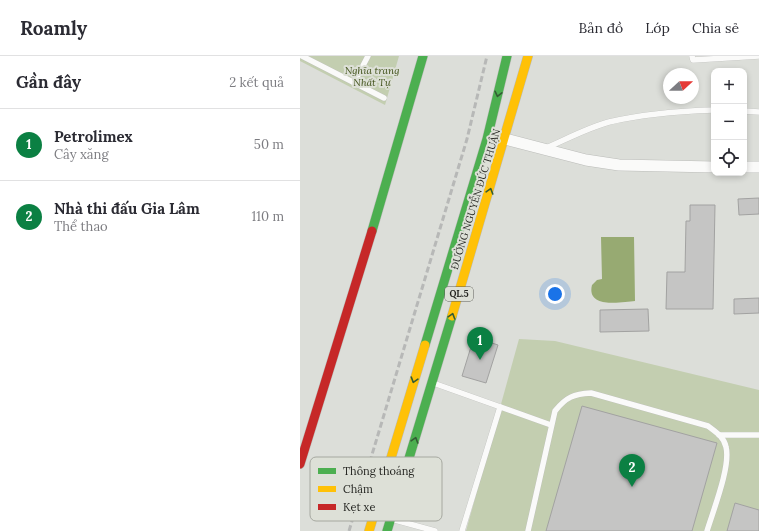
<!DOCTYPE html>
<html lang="vi">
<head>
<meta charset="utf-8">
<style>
	:root { --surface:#fff; --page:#f7f7f7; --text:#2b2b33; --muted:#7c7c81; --line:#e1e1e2; --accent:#0b8043 }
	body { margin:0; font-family:Lora,serif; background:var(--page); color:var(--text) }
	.controls { position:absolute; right:12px; top:12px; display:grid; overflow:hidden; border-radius:8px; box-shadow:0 2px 6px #0003 }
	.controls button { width:36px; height:36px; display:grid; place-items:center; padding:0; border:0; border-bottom:1px solid var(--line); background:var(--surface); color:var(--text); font:20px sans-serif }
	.compass { position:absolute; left:363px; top:12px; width:36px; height:36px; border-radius:50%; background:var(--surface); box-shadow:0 2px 6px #0003; rotate:69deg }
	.you { position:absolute; left:255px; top:238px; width:14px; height:14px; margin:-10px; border:3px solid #fff; border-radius:50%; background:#1a73e8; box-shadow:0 0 0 6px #1a73e833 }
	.badge { display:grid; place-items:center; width:26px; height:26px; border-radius:50%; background:var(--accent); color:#fff; font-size:13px; font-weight:700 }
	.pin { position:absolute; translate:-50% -33px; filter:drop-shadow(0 1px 2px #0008) }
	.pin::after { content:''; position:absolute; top:21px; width:14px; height:12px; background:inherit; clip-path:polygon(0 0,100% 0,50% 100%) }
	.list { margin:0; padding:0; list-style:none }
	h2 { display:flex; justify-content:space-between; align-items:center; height:52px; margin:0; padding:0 16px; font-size:17px }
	h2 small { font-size:13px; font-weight:400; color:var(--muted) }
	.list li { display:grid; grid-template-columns:26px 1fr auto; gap:12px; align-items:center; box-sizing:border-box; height:72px; padding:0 16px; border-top:1px solid var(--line) }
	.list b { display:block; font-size:15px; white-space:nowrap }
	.list p { margin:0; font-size:13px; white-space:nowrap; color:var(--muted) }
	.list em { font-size:13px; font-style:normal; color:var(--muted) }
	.icon { flex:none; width:22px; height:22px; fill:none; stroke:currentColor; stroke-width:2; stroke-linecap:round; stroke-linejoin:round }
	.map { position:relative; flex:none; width:459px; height:475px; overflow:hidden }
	header { display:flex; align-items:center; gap:24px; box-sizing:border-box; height:56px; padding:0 20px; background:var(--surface); border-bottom:1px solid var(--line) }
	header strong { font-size:19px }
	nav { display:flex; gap:22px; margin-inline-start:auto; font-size:14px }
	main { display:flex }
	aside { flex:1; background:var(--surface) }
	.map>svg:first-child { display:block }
	.green { fill:#c3ceb0 }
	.water { fill:#97aa72 }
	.building { fill:#c5c5c4; stroke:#a2a2a1 }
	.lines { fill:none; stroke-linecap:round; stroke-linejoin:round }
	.lane-casing { stroke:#bbbcb9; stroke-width:6 }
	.street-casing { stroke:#bbbcb9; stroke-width:12 }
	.fast-casing { stroke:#bbbcb9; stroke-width:10 }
	.slow-casing { stroke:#bbbcb9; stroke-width:10 }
	.jam-casing { stroke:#bbbcb9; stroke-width:10 }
	.lane { stroke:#fafaf9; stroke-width:5.5 }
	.street { stroke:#fafaf9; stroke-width:11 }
	.fast { stroke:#4caf50; stroke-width:9 }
	.slow { stroke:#ffc107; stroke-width:9 }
	.jam { stroke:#c62828; stroke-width:9 }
	.rail { stroke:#b7b8b7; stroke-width:3; stroke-dasharray:6 3; stroke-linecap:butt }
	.oneway { stroke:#345c34 }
	.labels { text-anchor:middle; stroke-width:4; stroke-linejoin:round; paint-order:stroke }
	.shield { fill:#dde0d7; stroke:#5c5d58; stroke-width:1 }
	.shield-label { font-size:9px; font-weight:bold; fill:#242521 }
	.park-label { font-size:10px; font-style:italic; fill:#41521a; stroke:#dde0d7 }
	.street-label { font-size:10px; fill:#242521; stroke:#dde0d7 }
	.key { fill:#dde0d7; stroke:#a6a8a0; stroke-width:1 }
	.key-label { font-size:11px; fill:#242521 }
</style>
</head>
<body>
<header>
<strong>Roamly</strong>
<nav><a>Bản đồ</a><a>Lớp</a><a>Chia sẻ</a></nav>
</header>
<main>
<aside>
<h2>Gần đây<small>2 kết quả</small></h2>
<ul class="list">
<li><span class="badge">1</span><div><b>Petrolimex</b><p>Cây xăng</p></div><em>50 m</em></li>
<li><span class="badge">2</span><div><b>Nhà thi đấu Gia Lâm</b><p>Thể thao</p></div><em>110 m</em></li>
</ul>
</aside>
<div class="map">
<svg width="459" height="475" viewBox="0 0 459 475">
	<rect width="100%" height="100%" fill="#dcded9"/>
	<g class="green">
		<polygon points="0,0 99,0 85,49 0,5"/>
		<polygon points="219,283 255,285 459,334 459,475 166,475"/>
	</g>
	<path class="water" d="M301,181H334L335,245C322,246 286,253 292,229L297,224L302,223Z"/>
	<g class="building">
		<polygon points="459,142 459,158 439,159 438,143"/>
		<polygon points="390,149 415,149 413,253 366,253 367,216 385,216 386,165 390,165"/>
		<polygon points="459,242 459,257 434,258 434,243"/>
		<polygon points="348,253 349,275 300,276 300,254"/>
		<polygon points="174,281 198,289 186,327 162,320"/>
		<polygon points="282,350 417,387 392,475 246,475"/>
		<polygon points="435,447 459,454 459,475 427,475"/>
	</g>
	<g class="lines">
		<g class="lane-casing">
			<g id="lane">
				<polyline points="2,0 84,42"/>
				<polyline points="392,0 393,4 459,0"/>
				<polyline points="54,27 68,0"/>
				<polyline points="444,55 459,56"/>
				<path d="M246,92C267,83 287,72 309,66C343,58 380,55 414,54"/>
				<polyline points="136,328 251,369"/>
				<polyline points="419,379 459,379"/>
				<polyline points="95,464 135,475"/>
				<polyline points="162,475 200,351"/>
				<path d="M228,475L255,355C266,341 274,338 291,337L408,370C416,376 424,381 426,391C431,410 413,455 407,475"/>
			</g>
		</g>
		<g class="street-casing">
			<g id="street">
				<polyline points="205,83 286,104 319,109 414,111"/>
				<polyline points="444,111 459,111"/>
			</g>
		</g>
		<g class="fast-casing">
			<g id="fast">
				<polyline points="72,175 123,0"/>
				<polyline points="125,289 187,83 207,0"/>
				<polyline points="87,475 152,260"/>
			</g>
		</g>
		<g class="slow-casing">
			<g id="slow">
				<polyline points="152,260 228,0"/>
				<polyline points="69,475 125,289"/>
			</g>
		</g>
		<g class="jam-casing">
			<polyline id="jam" points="0,408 72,175"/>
		</g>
		<use href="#lane" class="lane"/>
		<use href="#street" class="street"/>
		<use href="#fast" class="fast"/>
		<use href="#slow" class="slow"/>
		<use href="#jam" class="jam"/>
		<polyline class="rail" points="49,475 167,83 187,0"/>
	</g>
	<defs><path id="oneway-chevron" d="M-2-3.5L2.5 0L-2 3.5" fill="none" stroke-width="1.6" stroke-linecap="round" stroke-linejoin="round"/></defs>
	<g class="oneway">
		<use href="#oneway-chevron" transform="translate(198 38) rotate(103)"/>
		<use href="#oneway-chevron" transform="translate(190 135) rotate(-73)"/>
		<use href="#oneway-chevron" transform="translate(152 260) rotate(-73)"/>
		<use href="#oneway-chevron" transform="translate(114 324) rotate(107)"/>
		<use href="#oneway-chevron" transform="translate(115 384) rotate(-73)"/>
	</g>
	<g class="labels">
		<rect class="shield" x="145" y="231" width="28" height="14" rx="3"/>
		<g class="shield-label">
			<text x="159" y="241">QL.5</text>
		</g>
		<g class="park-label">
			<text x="72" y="18">Nghĩa trang<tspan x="72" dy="12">Nhất Tự</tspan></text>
		</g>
		<g class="street-label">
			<text transform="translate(175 143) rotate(-73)" y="4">ĐƯỜNG NGUYỄN ĐỨC THUẬN</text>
		</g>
	</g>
	<rect x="10" y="401" width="132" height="64" rx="6" class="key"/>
	<rect x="18" y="412" width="18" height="6" fill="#4caf50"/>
	<rect x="18" y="430" width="18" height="6" fill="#ffc107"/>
	<rect x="18" y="448" width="18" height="6" fill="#c62828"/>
	<g class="key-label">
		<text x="43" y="419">Thông thoáng</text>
		<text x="43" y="437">Chậm</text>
		<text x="43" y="455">Kẹt xe</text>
	</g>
</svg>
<div class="controls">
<button>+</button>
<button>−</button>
<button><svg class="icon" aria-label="locate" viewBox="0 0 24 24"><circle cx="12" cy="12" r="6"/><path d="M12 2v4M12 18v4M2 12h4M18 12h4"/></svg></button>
</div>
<svg class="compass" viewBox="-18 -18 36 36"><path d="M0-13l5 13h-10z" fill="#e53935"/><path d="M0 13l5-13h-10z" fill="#7c7c81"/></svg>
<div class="you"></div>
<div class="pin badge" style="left:180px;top:304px">1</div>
<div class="pin badge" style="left:332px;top:431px">2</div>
</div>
</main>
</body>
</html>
